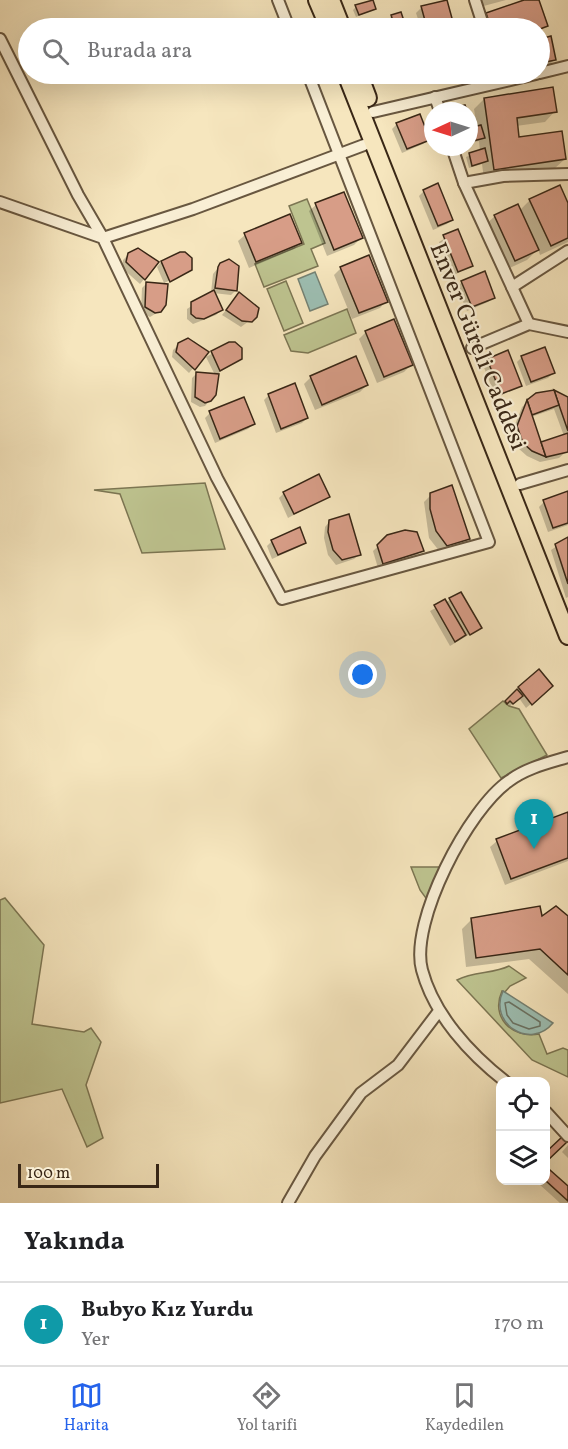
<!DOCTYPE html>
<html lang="tr">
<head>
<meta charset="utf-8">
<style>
	:root { --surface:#fff; --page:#f6f6f6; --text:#202124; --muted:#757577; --line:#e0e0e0; --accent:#2563eb }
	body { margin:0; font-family:Vollkorn,serif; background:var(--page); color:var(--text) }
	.controls { position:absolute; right:18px; bottom:18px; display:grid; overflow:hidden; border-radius:12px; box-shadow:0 6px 24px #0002 }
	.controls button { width:54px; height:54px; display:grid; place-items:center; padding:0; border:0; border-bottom:2px solid var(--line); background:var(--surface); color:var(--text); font:30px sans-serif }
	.compass { position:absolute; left:424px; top:102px; width:54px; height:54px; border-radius:50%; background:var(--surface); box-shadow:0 6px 24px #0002; rotate:266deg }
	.scale { position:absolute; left:18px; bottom:15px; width:141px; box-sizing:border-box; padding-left:6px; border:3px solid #392716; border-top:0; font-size:16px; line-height:21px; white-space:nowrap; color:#392716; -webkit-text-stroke:4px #f9efd5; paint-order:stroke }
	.you { position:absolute; left:363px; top:675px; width:21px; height:21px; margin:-15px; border:4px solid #fff; border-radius:50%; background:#1a73e8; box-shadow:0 0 0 9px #1a73e833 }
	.badge { display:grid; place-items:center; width:39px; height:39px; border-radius:50%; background:var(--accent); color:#fff; font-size:20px; font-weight:700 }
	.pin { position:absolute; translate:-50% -50px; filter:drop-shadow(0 2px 3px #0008) }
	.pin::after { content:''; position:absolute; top:32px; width:21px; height:18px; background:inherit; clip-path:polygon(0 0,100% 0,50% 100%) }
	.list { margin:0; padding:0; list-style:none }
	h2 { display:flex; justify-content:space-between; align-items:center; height:78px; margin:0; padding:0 24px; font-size:26px }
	h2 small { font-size:20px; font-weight:400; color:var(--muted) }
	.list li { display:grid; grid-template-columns:39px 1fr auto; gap:18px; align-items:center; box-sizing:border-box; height:84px; padding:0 24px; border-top:2px solid var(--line) }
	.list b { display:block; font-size:22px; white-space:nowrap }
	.list p { margin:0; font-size:20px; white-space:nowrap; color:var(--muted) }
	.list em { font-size:20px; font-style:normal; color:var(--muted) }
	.icon { flex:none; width:33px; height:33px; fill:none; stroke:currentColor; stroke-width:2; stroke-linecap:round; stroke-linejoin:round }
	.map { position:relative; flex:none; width:568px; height:1203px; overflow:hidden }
	.search { position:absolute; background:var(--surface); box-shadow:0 6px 24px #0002; left:18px; right:18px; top:18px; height:66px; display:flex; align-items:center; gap:15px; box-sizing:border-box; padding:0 21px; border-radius:33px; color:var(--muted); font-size:22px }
	.sheet { height:162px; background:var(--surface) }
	nav { display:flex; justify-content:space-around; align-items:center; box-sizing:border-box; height:84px; border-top:2px solid var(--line); background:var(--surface); font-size:16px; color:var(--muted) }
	nav a { display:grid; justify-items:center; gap:3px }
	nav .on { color:var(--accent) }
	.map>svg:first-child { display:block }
	.green { fill:#bec490; stroke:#7c7653; stroke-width:1.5 }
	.water { fill:#9dbfb3; stroke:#758274; stroke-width:1.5 }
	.shadow { fill:#0003; fill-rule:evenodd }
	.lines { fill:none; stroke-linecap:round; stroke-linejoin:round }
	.shore { stroke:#6b7364; stroke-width:1.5 }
	.building { fill:#d79d87; stroke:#392716; stroke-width:1.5 }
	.street-casing { stroke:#685740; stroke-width:14 }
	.primary-casing { stroke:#392716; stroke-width:20 }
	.street { stroke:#f9efd5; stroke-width:10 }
	.primary { stroke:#f6e6be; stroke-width:16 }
	.labels { text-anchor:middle; stroke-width:4.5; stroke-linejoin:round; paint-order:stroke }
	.street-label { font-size:24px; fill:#392716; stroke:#f9efd5 }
</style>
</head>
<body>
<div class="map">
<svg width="568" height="1203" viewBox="0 0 568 1203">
	<rect width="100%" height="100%" fill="#f6e6be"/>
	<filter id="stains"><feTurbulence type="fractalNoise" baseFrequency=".00333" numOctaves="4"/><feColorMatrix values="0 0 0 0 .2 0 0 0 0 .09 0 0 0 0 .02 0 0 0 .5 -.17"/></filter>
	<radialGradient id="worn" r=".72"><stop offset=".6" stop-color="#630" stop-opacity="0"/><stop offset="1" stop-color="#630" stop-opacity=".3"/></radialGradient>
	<g class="green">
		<polygon points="307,199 325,243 311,249 318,266 264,287 255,264 304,244 289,206"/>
		<polygon points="286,281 303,323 284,331 267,289"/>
		<polygon points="347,309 356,333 308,353 291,351 284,335"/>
		<polygon points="205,483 225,549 142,553 120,494 94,490"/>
		<polygon points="503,701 509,706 519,709 547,755 501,778 469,729"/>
		<polygon points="411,867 446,867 431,905 420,890"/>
		<polygon points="5,898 44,945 32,1024 84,1032 91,1028 101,1042 86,1085 103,1138 87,1147 62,1089 0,1103 0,900"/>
		<path d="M509,966L526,978L510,986L505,992L502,991C490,1017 512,1039 539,1034L547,1054L563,1048L568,1050V1077L532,1060L457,980C474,971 493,974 509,966Z"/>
	</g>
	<g class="water">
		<polygon points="315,272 328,304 310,311 298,279"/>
		<path d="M503,991L553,1023C530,1051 488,1023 503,991Z"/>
	</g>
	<g class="shadow">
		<polygon points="478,0 506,0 480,7"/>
		<polygon points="529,0 538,0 546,25 540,32 540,28 482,28 480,21 487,14"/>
		<polygon points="356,7 375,9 356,17 353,10"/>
		<polygon points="421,8 451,21 439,28 421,28 416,13"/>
		<polygon points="392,16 402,21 391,26 389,19"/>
		<polygon points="550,38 555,59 548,66 540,68 540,40"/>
		<polygon points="440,74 454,74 441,77"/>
		<polygon points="497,74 513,74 498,77"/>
		<polygon points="484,99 555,111 545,122 516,126 518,139 565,159 554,169 484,179 482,164 469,168 466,157 480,151 479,141 469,143 469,130 477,128 474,109"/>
		<polygon points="397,124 428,139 423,144 402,153 392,129"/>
		<polygon points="424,191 452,219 447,224 433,230 419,196"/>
		<polygon points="530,200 568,207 568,242 540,255 538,249 527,260 505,270 484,226 495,216 519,211"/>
		<polygon points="316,205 361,238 354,245 327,256 309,211"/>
		<polygon points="457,231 471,265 453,276 439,242"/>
		<polygon points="245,235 301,243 294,249 249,268 238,241"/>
		<polygon points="129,254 144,279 140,284 122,268 123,260"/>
		<polygon points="185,254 186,273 164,283 157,267 161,262"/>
		<polygon points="218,268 236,290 231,295 213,293 221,310 216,315 193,324 187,319 187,309 211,293 213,274"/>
		<polygon points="341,268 386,301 380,308 352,319 334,275"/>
		<polygon points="462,282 493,297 488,302 467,311 457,287"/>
		<polygon points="147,283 160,311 150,317 141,312 142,288"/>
		<polygon points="239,294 253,318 241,327 222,315"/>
		<polygon points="366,332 411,365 404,372 377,383 359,339"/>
		<polygon points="184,340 194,341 207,352 189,373 172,357 173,350"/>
		<polygon points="230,344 240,359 217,374 215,394 205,406 200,407 191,402 192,378 197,373 215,375 206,357"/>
		<polygon points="522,357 553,373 548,378 526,386 517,362"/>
		<polygon points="488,360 521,385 496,398 483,365"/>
		<polygon points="311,377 367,385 360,392 315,410 304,384"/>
		<polygon points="269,395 307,418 302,423 276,433 264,400"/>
		<path d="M568,398V450L559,458L540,462L527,456L518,448L512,432L522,407L528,401ZM554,409L564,436L540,444L531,417Z"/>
		<polygon points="210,413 253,424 248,429 215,443 205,418"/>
		<polygon points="284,493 328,497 288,518 279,498"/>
		<polygon points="568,493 568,525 548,532 539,507 544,502"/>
		<polygon points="431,495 469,539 462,546 440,552 429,538 424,502"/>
		<polygon points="330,521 359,555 354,559 336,565 328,555 324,538 325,527"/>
		<polygon points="388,537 422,550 417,555 378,568 373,551"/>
		<polygon points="568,539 568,597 566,598 551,550"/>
		<polygon points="272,541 304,542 299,547 272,559 267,546"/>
		<polygon points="450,600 480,628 450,646 430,611"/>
		<polygon points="519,688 546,691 526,708 519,698 510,706 507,703 504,706"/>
		<polygon points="568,818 568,861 505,885 490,847 497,841"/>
		<polygon points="568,918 568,994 529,959 466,967 462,929 472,919"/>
		<polygon points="568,1145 568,1158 562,1152"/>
		<polygon points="550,1172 568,1188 568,1203 560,1203 539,1184 546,1180"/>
	</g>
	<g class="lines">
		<polygon class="shore" points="509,1002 540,1022 540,1026 529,1029 513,1023 507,1015 505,1003"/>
	</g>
	<g class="building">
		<polygon points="373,0 376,9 359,15 355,5"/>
		<polygon points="447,0 453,22 427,28 421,6"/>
		<polygon points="524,0 539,0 548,26 540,29 491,28 486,13"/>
		<polygon points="401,12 404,21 394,24 391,15"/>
		<polygon points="551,36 556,60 540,63 540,39"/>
		<polygon points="553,87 557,112 517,118 519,137 562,131 566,159 494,170 484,98"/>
		<polygon points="465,105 467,111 449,111 449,109"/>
		<polygon points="420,114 430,140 407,149 396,123"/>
		<polygon points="481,125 485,138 469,142 469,128"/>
		<polygon points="485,148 488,161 472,166 469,153"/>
		<polygon points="438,183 453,220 438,226 423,190"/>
		<polygon points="560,185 568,203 568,238 551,246 529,199"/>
		<polygon points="344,192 363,238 334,250 315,203"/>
		<polygon points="518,204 539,250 515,261 494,215"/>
		<polygon points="290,214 302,243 256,262 244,233"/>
		<polygon points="458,229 473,266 458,272 443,235"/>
		<polygon points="138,248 159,262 145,280 126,262 128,253"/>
		<polygon points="180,252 185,252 192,258 192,270 170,282 161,261"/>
		<polygon points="369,255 388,302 359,313 340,267"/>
		<polygon points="229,259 239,266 237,291 215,288 218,267 220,263"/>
		<polygon points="485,271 495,298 472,307 461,281"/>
		<polygon points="146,282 168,284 166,305 161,312 155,313 145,307"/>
		<polygon points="214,290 223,310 204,319 196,318 191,314 191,302"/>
		<polygon points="239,292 259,308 257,317 252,322 242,321 226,310"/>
		<polygon points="394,319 413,365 384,377 365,331"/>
		<polygon points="188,338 209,352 195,370 176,352 178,343"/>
		<polygon points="229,342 235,342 242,348 242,359 220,371 211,351"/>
		<polygon points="545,347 555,373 531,382 521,356"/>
		<polygon points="508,350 522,386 501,394 487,359"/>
		<polygon points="356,356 368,385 322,405 310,376"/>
		<polygon points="196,372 219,374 216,395 211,401 205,403 195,397"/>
		<polygon points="295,383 308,418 281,429 268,394"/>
		<polygon points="554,390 568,397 568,431 559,405"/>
		<polygon points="554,390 559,405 532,415 527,400 536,393"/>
		<polygon points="244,397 255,424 220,439 209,411"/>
		<polygon points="527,400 546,457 532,451 523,443 517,426"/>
		<polygon points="568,433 568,452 546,457 541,442"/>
		<polygon points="319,474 330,497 294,514 283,492"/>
		<polygon points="452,485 470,539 447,546 436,531 430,509 430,493"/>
		<polygon points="568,491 568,523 553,528 543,500"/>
		<polygon points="349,514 361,555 342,560 333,550 328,532 329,520"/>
		<polygon points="300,527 306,543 278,555 271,540"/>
		<polygon points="405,530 417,532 424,551 383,564 377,545 387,535"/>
		<polygon points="568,537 568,584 555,544"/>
		<polygon points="461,592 482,628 470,635 449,598"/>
		<polygon points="445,599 466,635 455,642 434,605"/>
		<polygon points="539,669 553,686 532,705 518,687"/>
		<polygon points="517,689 523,696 513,704 510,701 507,704 505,701"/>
		<polygon points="568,812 568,858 511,879 496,839"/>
		<polygon points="540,906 542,916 556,906 568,916 568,975 540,949 476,958 471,918"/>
		<polygon points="563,1136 568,1141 546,1162 546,1152"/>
		<polygon points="550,1170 568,1186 568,1201 545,1180"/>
	</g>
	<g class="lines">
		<g class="street-casing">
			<g id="street">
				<polyline points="278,0 289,28"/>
				<polyline points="475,0 484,28"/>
				<polyline points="0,39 78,195 103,238 193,209 364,145"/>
				<polyline points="540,73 568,66"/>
				<polyline points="435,97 440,111"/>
				<polyline points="373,112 536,74"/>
				<polyline points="452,147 464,183"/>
				<polyline points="0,202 103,238 217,478 282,599 489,542 308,74"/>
				<polyline points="512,287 568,251"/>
				<polyline points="529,324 464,183 503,176 568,174"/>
				<polyline points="472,348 529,324 568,332"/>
				<polyline points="520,484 568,470"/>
				<path d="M506,1082C470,1054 434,1015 422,970C409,922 469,808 509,781C526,768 548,763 568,757"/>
				<polyline points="546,1112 568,1136"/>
				<polyline points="288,1203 315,1156 361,1093 398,1065 439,1011"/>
			</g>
		</g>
		<g class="primary-casing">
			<g id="primary">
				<polyline points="317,0 329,28"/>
				<polyline points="331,0 342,28"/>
				<polyline points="346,74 568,636"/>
				<polyline points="359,74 368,98"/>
			</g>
		</g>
		<use href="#street" class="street"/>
		<use href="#primary" class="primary"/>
	</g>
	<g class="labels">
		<g class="street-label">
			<text transform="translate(479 346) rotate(68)" y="8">Enver Güreli Caddesi</text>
		</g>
	</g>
	<rect width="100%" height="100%" filter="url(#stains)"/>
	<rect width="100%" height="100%" fill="url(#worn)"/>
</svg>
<div class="controls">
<button><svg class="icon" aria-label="locate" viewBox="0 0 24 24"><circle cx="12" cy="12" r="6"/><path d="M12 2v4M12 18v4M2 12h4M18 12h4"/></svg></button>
<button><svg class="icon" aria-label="layers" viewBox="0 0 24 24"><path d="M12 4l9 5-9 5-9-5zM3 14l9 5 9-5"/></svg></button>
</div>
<svg class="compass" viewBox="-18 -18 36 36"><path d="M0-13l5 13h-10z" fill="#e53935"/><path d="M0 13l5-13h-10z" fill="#757577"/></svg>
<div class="scale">100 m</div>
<div class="you"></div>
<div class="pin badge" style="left:534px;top:849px;background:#0f9aa8">1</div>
<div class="search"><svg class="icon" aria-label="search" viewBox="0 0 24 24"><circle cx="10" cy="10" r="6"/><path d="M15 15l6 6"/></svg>Burada ara</div>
</div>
<section class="sheet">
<h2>Yakında<small></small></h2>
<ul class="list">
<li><span class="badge" style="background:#0f9aa8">1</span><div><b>Bubyo Kız Yurdu</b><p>Yer</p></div><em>170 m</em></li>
</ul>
</section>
<nav>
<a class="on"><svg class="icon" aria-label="map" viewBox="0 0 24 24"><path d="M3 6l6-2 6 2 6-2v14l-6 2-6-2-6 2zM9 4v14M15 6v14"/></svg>Harita</a>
<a><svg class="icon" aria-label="directions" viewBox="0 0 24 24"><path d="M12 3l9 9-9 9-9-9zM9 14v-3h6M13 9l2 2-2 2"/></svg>Yol tarifi</a>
<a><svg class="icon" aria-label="saved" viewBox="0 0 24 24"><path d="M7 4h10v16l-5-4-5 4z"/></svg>Kaydedilen</a>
</nav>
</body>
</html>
